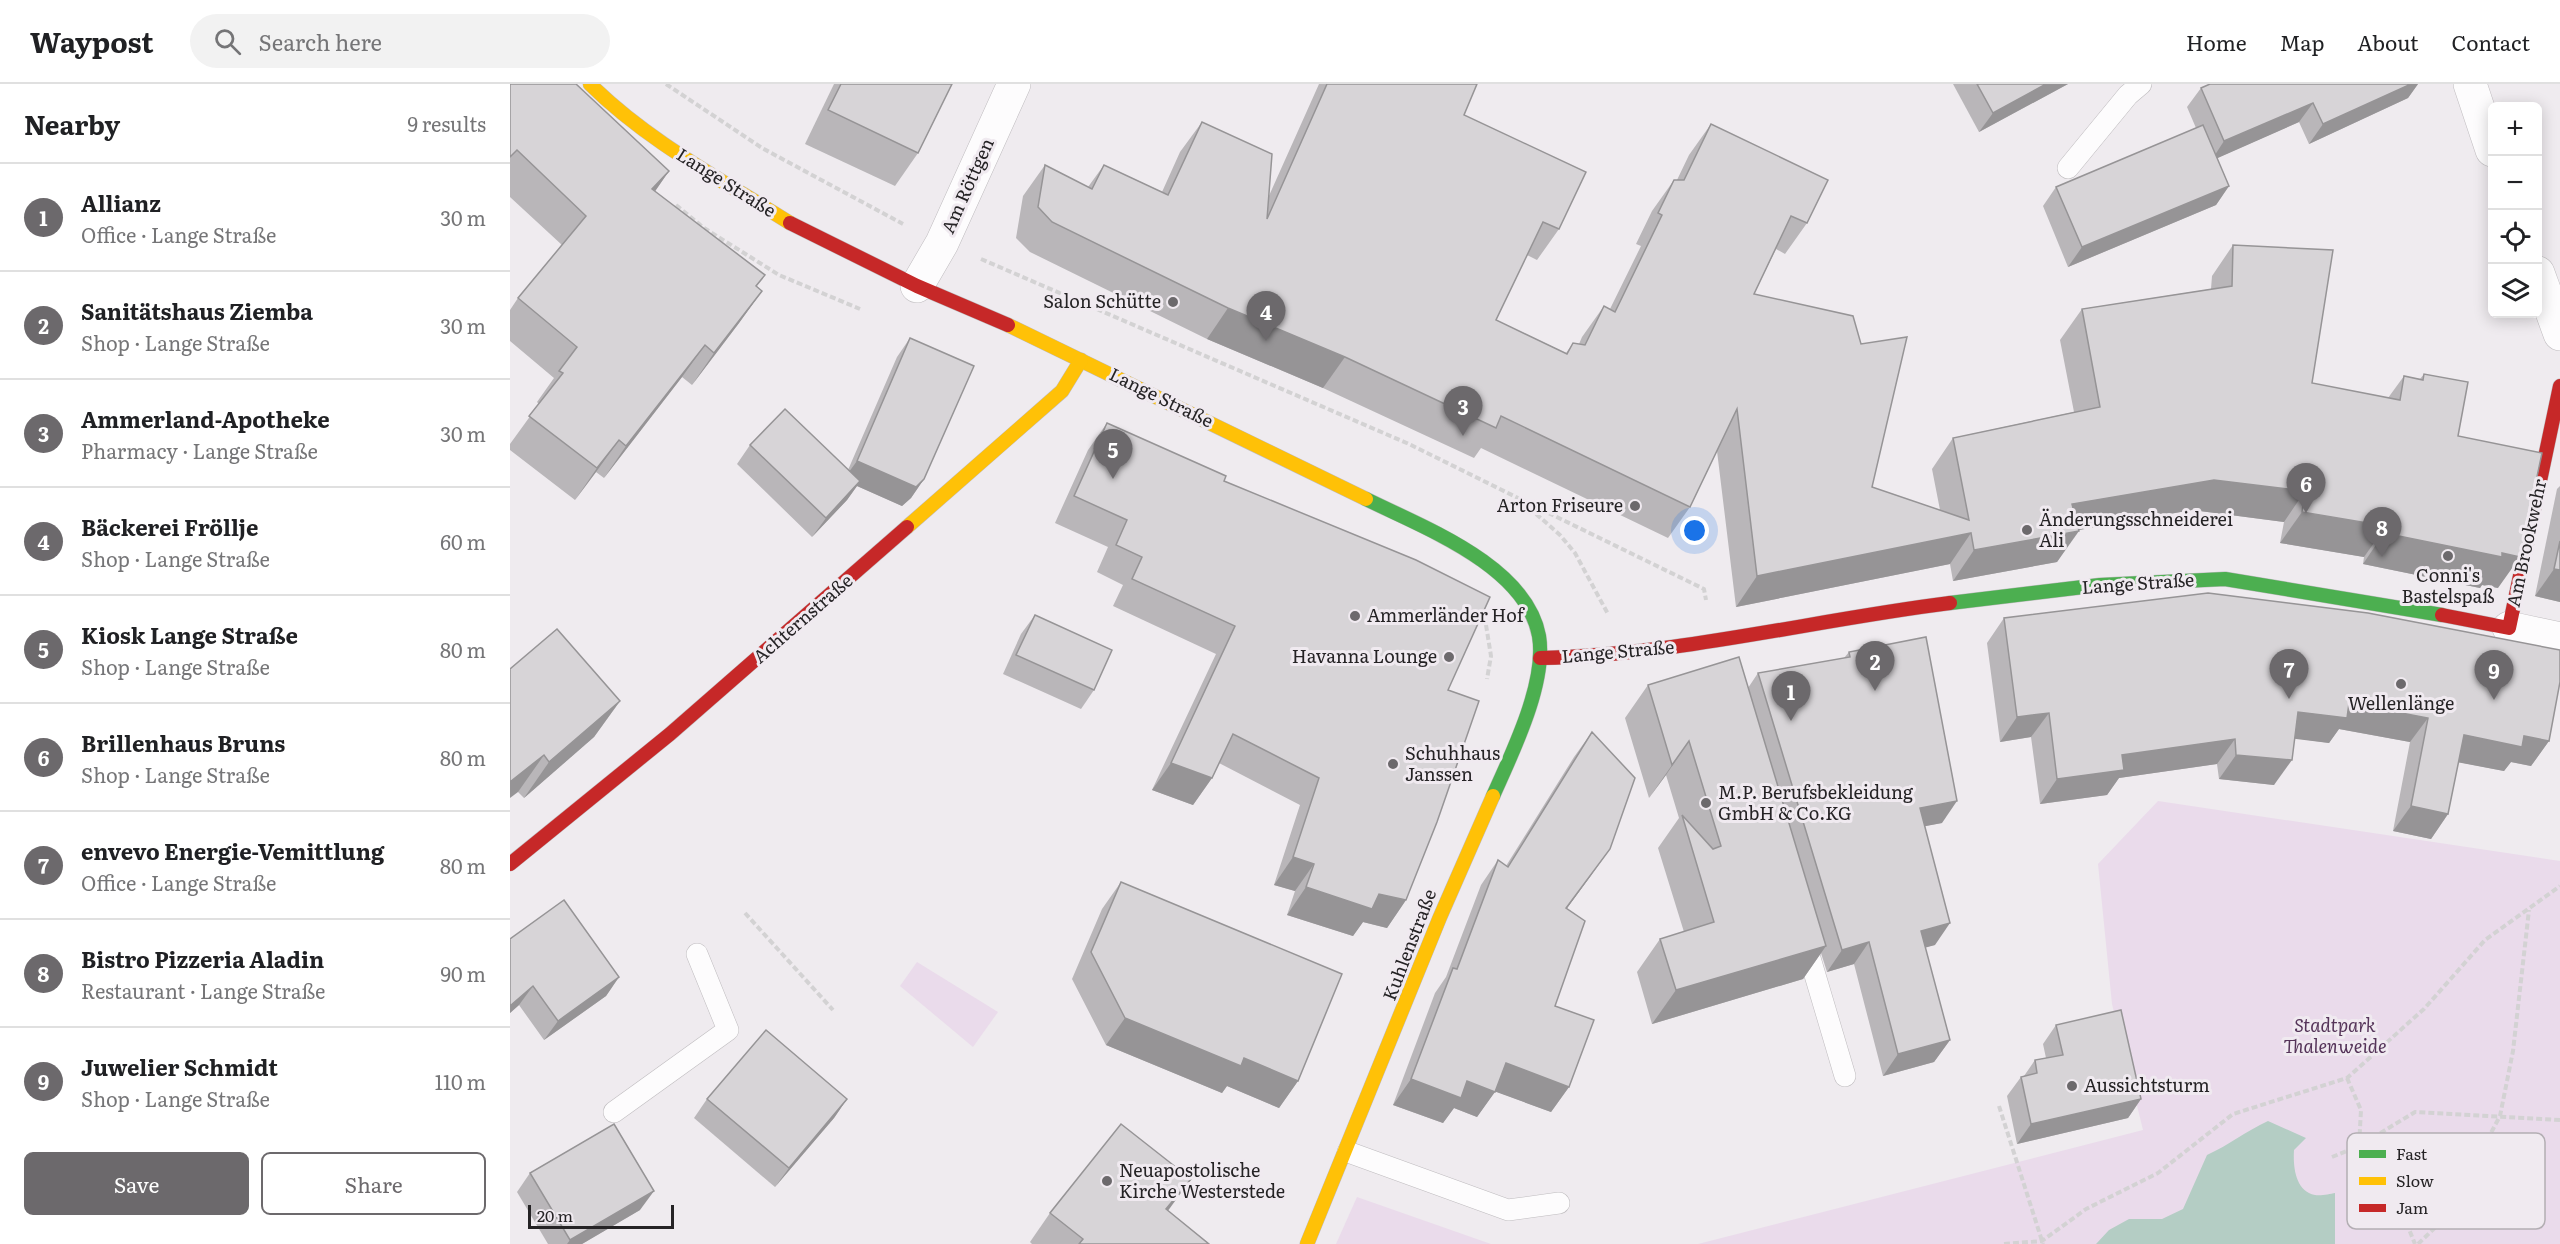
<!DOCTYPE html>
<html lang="en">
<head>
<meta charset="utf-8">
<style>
	:root { --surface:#fff; --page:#f2f2f2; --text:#202124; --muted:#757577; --line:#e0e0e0; --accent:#6c696c }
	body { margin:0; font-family:Literata,serif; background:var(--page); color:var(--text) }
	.controls { position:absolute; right:18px; top:18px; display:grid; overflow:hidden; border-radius:9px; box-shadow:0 3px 15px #0003 }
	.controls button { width:54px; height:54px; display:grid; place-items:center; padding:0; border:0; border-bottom:2px solid var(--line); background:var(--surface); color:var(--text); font:30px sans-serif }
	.scale { position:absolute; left:18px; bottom:15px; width:146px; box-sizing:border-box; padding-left:6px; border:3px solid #252325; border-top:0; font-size:16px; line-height:21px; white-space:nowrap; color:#252325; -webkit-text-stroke:4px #f0eaf0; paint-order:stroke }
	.you { position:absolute; left:1185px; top:447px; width:21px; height:21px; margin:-15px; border:4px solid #fff; border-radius:50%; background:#1a73e8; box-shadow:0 0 0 9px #1a73e833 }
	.badge { display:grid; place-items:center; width:39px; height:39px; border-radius:50%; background:var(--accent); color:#fff; font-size:20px; font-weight:700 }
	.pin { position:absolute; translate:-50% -50px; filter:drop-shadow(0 2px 3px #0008) }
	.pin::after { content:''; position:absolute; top:32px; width:21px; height:18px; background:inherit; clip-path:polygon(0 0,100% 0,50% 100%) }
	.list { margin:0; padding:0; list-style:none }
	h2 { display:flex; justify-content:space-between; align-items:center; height:78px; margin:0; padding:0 24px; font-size:26px }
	h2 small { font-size:20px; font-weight:400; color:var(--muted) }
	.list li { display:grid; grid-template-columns:39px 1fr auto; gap:18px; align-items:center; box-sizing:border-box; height:108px; padding:0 24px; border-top:2px solid var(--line) }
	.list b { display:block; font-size:22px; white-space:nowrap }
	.list p { margin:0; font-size:20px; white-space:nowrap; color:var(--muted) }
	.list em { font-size:20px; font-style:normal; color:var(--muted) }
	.actions { display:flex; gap:12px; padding:18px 24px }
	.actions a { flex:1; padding:14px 0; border:2px solid var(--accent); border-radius:9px; text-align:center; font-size:21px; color:var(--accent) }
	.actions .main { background:var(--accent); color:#fff }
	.icon { flex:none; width:33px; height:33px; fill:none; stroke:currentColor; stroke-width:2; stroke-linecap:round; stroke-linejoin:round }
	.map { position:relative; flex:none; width:2050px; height:1160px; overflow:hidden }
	header { display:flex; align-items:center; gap:36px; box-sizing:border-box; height:84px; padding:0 30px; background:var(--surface); border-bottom:2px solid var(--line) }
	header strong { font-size:28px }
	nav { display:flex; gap:33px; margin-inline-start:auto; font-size:21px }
	.search { width:420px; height:54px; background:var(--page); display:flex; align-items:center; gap:15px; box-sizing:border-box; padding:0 21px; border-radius:33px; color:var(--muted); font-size:22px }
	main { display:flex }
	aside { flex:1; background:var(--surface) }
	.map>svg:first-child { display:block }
	.green { fill:#eadbeb }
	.water { fill:#b4cdc4 }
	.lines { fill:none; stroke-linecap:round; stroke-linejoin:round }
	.lane-casing { stroke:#bfbcbf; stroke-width:22 }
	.street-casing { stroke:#bfbcbf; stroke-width:34 }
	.fast-casing { stroke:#bfbcbf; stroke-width:15 }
	.slow-casing { stroke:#bfbcbf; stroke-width:15 }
	.jam-casing { stroke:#bfbcbf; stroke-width:15 }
	.path { stroke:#d3d2d3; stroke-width:4; stroke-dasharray:6 3; stroke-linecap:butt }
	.lane { stroke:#fdfcfd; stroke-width:21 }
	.street { stroke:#fdfcfd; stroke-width:33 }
	.fast { stroke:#4caf50; stroke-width:14 }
	.slow { stroke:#ffc107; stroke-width:14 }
	.jam { stroke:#c62828; stroke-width:14 }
	.wall { fill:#b9b6b9 }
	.shaded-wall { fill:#969496 }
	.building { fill:#d7d4d7; stroke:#969496; stroke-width:1.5 }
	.poi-dot { fill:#6c696c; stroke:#f0eaf0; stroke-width:2 }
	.labels { text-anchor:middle; stroke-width:6; stroke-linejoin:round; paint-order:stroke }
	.street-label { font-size:18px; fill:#252325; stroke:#f0eaf0 }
	.poi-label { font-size:18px; fill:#252325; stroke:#f0eaf0; text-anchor:start }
	.park-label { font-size:18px; font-style:italic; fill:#553459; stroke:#f0eaf0 }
	.key { fill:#f0eaf0; stroke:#b3aeb3; stroke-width:1.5 }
	.key-label { font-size:16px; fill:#252325 }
</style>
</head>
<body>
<header>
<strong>Waypost</strong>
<div class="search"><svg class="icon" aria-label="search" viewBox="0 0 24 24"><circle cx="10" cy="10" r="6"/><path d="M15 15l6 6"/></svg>Search here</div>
<nav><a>Home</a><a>Map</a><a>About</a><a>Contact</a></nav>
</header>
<main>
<aside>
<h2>Nearby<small>9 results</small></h2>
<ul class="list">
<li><span class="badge">1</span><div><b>Allianz</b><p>Office · Lange Straße</p></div><em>30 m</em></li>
<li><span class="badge">2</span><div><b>Sanitätshaus Ziemba</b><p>Shop · Lange Straße</p></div><em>30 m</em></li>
<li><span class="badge">3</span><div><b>Ammerland-Apotheke</b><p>Pharmacy · Lange Straße</p></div><em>30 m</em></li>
<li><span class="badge">4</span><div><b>Bäckerei Fröllje</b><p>Shop · Lange Straße</p></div><em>60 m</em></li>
<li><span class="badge">5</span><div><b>Kiosk Lange Straße</b><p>Shop · Lange Straße</p></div><em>80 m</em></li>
<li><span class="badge">6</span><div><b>Brillenhaus Bruns</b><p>Shop · Lange Straße</p></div><em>80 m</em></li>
<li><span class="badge">7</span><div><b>envevo Energie-Vemittlung</b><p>Office · Lange Straße</p></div><em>80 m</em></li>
<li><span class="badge">8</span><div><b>Bistro Pizzeria Aladin</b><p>Restaurant · Lange Straße</p></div><em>90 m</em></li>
<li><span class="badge">9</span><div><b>Juwelier Schmidt</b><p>Shop · Lange Straße</p></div><em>110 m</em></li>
</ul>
<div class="actions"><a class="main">Save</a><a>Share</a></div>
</aside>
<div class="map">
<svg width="2050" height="1160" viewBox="0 0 2050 1160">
	<rect width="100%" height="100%" fill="#efebef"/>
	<g class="green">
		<polygon points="1648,717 2050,777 2050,1160 1188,1160 1633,1046 1602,920 1588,780"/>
		<polygon points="407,878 488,928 463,963 390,902"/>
		<polygon points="847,1113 981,1160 826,1160"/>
	</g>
	<path class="water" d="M1758,1037L1796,1054L1784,1066C1783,1082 1785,1107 1805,1111C1811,1112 1820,1110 1825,1109V1160H1586L1599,1146L1619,1135H1652L1673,1125L1697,1071C1719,1061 1736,1047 1758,1037Z"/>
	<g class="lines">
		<g class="lane-casing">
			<g id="lane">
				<polyline points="1558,84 1618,11 1631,0"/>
				<polyline points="1294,854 1335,992"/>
				<polyline points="104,1028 218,946 187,870"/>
				<polyline points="838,1068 998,1126 1049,1119"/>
			</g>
		</g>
		<g class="street-casing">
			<g id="street">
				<polyline points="1960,0 1982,66"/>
				<polyline points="2028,189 2050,250"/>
				<polyline points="407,202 432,159 504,0"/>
				<polyline points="1999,544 2050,555"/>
			</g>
		</g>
		<g class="fast-casing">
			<g id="fast">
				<path d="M856,415C912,443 1016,481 1029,552C1037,599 1002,669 983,712"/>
				<polyline points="1440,519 1590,501 1715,495 1932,531"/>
			</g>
		</g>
		<g class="slow-casing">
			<g id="slow">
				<path d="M80,0C137,57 212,96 280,139"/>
				<polyline points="498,241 856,415"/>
				<polyline points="397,443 552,307 571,276"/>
				<polyline points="797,1160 930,833 983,712"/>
			</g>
		</g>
		<g class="jam-casing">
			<g id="jam">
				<polyline points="280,139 407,202 498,241"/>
				<polyline points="1932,531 1999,544 2050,302"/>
				<path d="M1030,574C1169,571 1303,536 1440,519"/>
				<polyline points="0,780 160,650 397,443"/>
			</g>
		</g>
		<g class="path">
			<polyline points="156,0 252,64 393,140"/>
			<polyline points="166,121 194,144 269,191 350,225"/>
			<polyline points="471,175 899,360 1008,414 1050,451 1065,469 1098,530"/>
			<polyline points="1014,417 1194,505 1196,516"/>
			<polyline points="976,541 981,572 977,595"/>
			<polyline points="235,829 323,926"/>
			<polyline points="1837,994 1851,1026 1849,1062 1884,1108 1905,1160"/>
			<polyline points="1489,1022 1533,1160"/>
			<polyline points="1822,1073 1849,1062 1905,1028 2050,1036"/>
			<polyline points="1494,1160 1532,1157 1576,1125 1648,1089 1723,1030 1837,994 1914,925 1975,856 2050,802"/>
			<polyline points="1908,1160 1936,1133 1990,1032 2003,967 2019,826"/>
		</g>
		<use href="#lane" class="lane"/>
		<use href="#street" class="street"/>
		<use href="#fast" class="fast"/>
		<use href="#slow" class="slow"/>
		<use href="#jam" class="jam"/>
	</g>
	<g class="wall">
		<polygon points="0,0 74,9 159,87 145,107 252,207 229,239 182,301 172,293 94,394 86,388 65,416 0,366 0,360 29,320 27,318 44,294 0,257 0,226 8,214 52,161 0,113"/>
		<polygon points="324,0 442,0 408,69 385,102 295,60"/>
		<polygon points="809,0 967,0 954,31 1049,145 1027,176 1017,171 986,236 1056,269 1063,259 1069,260 1072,253 1094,222 1100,225 1131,162 1126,160 1142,127 1164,96 1167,96 1179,71 1201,40 1297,139 1275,170 1266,165 1244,210 1362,403 1430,426 1422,385 1443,354 1564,328 1550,256 1572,225 1701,205 1702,192 1723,161 1802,299 1878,314 1894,292 1910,295 1914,290 1948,352 1988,504 1972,501 1970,504 1853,480 1854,473 1770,459 1774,438 1682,426 1568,446 1547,478 1443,497 1440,480 1226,523 1207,367 1180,423 1158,454 971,364 964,374 813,304 697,255 520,168 506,154 513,112 535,81 578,103 594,81 652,108 670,68 692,38 758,114"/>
		<polygon points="1443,0 1558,0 1469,48"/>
		<polygon points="1700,0 1908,0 1898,14 1799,60 1789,38 1707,74 1719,102 1706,121 1558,183 1533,122 1546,103 1686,44 1677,23 1691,4"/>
		<polygon points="400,254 414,395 401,414 392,422 347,402 337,416 302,453 227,380 240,361 338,386 387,273"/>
		<polygon points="597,339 714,397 938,606 896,816 877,844 853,838 843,852 777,831 785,807 764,801 790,721 709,679 702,694 683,721 642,706 706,570 603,522 613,501 587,488 598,463 545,439 578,366"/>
		<polygon points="2050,402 2050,518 2025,512 2047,405"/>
		<polygon points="525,531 584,606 571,625 493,590 511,550"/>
		<polygon points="1494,534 2039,657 2021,682 2001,678 1994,687 1948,678 1938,730 1921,755 1883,747 1900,658 1829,645 1819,659 1784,654 1764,701 1709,695 1707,680 1609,694 1597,711 1530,720 1521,653 1490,658 1477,559"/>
		<polygon points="1339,568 1432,739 1415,742 1425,861 1415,863 1440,956 1424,978 1373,992 1344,880 1317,888 1311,869 1293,895 1142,940 1127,888 1150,855 1174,848 1148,764 1169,734 1156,691 1139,714 1115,634 1138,601 1238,604 1248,589 1334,574"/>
		<polygon points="0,585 110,617 84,653 14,714 8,708"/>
		<polygon points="1082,648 1082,790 1057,824 1045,922 1059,1003 1041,1028 985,1007 967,1033 944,1024 933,1039 883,1021 925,909 936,893 971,801 988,776 996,782 1064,673"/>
		<polygon points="611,798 788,997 769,1024 717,1002 712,1009 596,961 562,895 592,825"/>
		<polygon points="0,855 109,893 96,912 34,956 9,921 0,929"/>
		<polygon points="1546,941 1631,1015 1618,1034 1507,1060 1497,1012 1511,993 1514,992 1525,976 1536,974 1533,960"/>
		<polygon points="197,1015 337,1015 324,1034 265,1103 184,1034"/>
		<polygon points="20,1089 130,1126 72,1160 38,1160 7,1108"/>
		<polygon points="658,1127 699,1160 522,1160 520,1158 540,1129"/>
	</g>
	<g class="shaded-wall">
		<polygon points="1536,0 1558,0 1469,48 1483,29"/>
		<polygon points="1901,0 1908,0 1898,14 1799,60 1813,40"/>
		<polygon points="1803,19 1789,38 1701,77 1714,57"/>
		<polygon points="159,87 137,119 142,105"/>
		<polygon points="1719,102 1706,121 1558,183 1572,163"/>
		<polygon points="252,207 229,239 182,301 204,269"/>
		<polygon points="718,224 835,273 813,304 697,255"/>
		<polygon points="195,261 172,293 94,394 116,362"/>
		<polygon points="109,356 86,388 65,416 87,384"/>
		<polygon points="347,377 414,395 401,414 392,422 347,402 337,416 302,453 316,434 333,396"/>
		<polygon points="1704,396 1795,407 1774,438 1682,426 1541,451 1562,420"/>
		<polygon points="1792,428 1876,442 1854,473 1770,459"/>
		<polygon points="1569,447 1547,478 1443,497 1464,466"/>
		<polygon points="1461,449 1440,480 1226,523 1247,492"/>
		<polygon points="1874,449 1992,469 2010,473 1988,504 1972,501 1970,504 1853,480"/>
		<polygon points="2044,485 2050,486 2050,518 2025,512"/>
		<polygon points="110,617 84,653 14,714 39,678"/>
		<polygon points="1839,619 1918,634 1900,658 1829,645 1819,659 1770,653 1788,628"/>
		<polygon points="1539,629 1521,653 1490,658 1507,633"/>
		<polygon points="1954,651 2014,652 2039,657 2021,682 2001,678 1994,687 1936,676"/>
		<polygon points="1725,655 1707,680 1609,694 1597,711 1530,720 1547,695 1612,671"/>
		<polygon points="1179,657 1156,691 1139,714 1162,681"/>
		<polygon points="34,671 8,708 0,714 0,698"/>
		<polygon points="1726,671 1782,676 1764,701 1709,695"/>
		<polygon points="661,679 702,694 683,721 642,706"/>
		<polygon points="1447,717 1432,739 1395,746 1410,724"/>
		<polygon points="1901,722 1938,730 1921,755 1883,747"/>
		<polygon points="1100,765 1082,790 1039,849 1056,824"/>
		<polygon points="783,773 804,780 785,807 764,801"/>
		<polygon points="796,803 869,810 896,816 877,844 853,838 843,852 777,831"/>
		<polygon points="1440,839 1425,861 1396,869 1411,847"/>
		<polygon points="1359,858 1344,880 1317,888 1332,866"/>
		<polygon points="1316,862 1293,895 1142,940 1166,906"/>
		<polygon points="109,893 96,912 34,956 48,937"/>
		<polygon points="23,902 9,921 0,929 0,922"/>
		<polygon points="615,934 734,974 788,997 769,1024 717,1002 712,1009 596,961"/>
		<polygon points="1440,956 1424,978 1373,992 1388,970"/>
		<polygon points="996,979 1059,1003 1041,1028 978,1005"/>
		<polygon points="901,995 957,997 985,1008 967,1033 944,1024 933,1039 883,1021"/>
		<polygon points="337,1015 324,1034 265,1103 279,1084"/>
		<polygon points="1631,1015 1618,1034 1507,1060 1521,1040"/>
		<polygon points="681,1095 660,1124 636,1155 656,1125"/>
		<polygon points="144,1107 130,1126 72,1160 57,1160 60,1156"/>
	</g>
	<g class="building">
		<polygon points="0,0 66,0 159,87 142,105 255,191 246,202 252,207 204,269 195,261 116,362 109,356 87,384 19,332 53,289 49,287 67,263 8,214 76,132 7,66 0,73"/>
		<polygon points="331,0 442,0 408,69 318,26"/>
		<polygon points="817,0 967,0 954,31 1076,88 1049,145 1033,138 986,236 1057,270 1063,259 1075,261 1094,222 1105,228 1152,131 1148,129 1164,96 1174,96 1201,40 1318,96 1297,139 1281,132 1244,210 1343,232 1351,260 1397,253 1362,403 1459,436 1443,354 1590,323 1572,225 1722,202 1723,161 1823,166 1802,299 1890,316 1894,292 1913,296 1914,290 1958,298 1948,352 2032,369 2010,473 1992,469 1992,473 1874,449 1876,442 1792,428 1795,407 1704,396 1562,420 1569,447 1464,466 1461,449 1247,492 1227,325 1180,423 991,332 986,344 835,273 718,224 542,138 528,123 535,81 582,105 594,81 658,111 692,38 762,70 757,135"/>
		<polygon points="1467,0 1536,0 1483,29"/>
		<polygon points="1700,0 1901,0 1813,40 1803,19 1714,57 1691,4"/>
		<polygon points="1693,41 1719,102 1572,163 1546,103"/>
		<polygon points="400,254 464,282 414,395 406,403 347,377"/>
		<polygon points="275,325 350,397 316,434 240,361"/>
		<polygon points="597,339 716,392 714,397 906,476 980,513 938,606 969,617 927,738 896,816 869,810 862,825 796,803 804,780 783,773 809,694 723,650 702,694 661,679 725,542 622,495 632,473 606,461 617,436 564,412"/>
		<polygon points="2050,457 2050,486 2044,485"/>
		<polygon points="1698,509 1858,529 2050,566 2050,598 2039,657 2014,652 2012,663 1954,651 1938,730 1901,722 1918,634 1839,619 1837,634 1788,628 1782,676 1726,671 1725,655 1612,671 1614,686 1547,695 1539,629 1507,633 1494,534"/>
		<polygon points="525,531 602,566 584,606 506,571"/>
		<polygon points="47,545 110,617 39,678 34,671 0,698 0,585"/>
		<polygon points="1416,553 1447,717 1410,724 1440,839 1411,847 1440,956 1388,970 1359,858 1332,866 1248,589 1340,573 1339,568"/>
		<polygon points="1229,573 1316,862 1166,906 1150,855 1204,838 1172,731 1203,765 1211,762 1179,657 1162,681 1138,601"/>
		<polygon points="1082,648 1125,694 1100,765 1056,824 1075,837 1045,922 1084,936 1059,1003 996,979 985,1008 957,997 951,1014 901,995 943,884 947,885 988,776 998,783"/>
		<polygon points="611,798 832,890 788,997 734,974 731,982 615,934 581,868"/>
		<polygon points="54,816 109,893 48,937 23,902 0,922 0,855"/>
		<polygon points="1611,926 1631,1015 1521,1040 1511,993 1527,989 1525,976 1553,971 1546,941"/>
		<polygon points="256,946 337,1015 279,1084 197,1015"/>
		<polygon points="104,1040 144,1107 60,1156 20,1089"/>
		<polygon points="611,1040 681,1095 656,1125 699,1160 569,1160 573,1155 540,1129"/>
	</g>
	<g class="poi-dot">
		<circle cx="663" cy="218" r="6"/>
		<circle cx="1125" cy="422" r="6"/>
		<circle cx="1517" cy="446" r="6"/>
		<circle cx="1938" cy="472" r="6"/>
		<circle cx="845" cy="532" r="6"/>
		<circle cx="939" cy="573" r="6"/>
		<circle cx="1891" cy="600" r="6"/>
		<circle cx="883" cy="680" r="6"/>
		<circle cx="1196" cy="719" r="6"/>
		<circle cx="1562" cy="1002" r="6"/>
		<circle cx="597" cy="1097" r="6"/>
	</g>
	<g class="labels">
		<g class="street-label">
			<text transform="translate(216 99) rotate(32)" y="6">Lange Straße</text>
			<text transform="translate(458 102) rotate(-66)" y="6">Am Röttgen</text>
			<text transform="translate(651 314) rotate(26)" y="6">Lange Straße</text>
			<text transform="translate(2017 459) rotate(-78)" y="6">Am Brookwehr</text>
			<text transform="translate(1628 500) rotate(-4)" y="6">Lange Straße</text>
			<text transform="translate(293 535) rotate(-41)" y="6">Achternstraße</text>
			<text transform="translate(1108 568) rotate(-5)" y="6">Lange Straße</text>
			<text transform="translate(900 861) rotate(-69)" y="6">Kuhlenstraße</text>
		</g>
		<g class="poi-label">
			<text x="651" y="224" text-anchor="end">Salon Schütte</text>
			<text x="1113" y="428" text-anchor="end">Arton Friseure</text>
			<text x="1529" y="442">Änderungsschneiderei<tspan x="1529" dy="21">Ali</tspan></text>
			<text x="1938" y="498" text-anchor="middle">Conni's<tspan x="1938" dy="21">Bastelspaß</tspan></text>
			<text x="857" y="538">Ammerländer Hof</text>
			<text x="927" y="579" text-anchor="end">Havanna Lounge</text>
			<text x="1891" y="626" text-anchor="middle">Wellenlänge</text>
			<text x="895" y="676">Schuhhaus<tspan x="895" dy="21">Janssen</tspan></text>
			<text x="1208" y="715">M.P. Berufsbekleidung<tspan x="1208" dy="21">GmbH &amp; Co.KG</tspan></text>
			<text x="1574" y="1008">Aussichtsturm</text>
			<text x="609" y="1093">Neuapostolische<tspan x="609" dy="21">Kirche Westerstede</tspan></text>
		</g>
		<g class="park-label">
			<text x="1825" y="948">Stadtpark<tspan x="1825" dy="21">Thalenweide</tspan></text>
		</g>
	</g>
	<rect x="1837" y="1049" width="198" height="96" rx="9" class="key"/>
	<rect x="1849" y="1066" width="27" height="8" fill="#4caf50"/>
	<rect x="1849" y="1093" width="27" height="8" fill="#ffc107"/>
	<rect x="1849" y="1120" width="27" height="8" fill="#c62828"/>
	<g class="key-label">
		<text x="1886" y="1076">Fast</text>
		<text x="1886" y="1103">Slow</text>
		<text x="1886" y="1130">Jam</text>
	</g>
</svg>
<div class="controls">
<button>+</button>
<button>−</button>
<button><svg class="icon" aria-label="locate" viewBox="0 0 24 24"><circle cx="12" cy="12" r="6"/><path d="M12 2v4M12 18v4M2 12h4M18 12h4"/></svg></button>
<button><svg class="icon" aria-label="layers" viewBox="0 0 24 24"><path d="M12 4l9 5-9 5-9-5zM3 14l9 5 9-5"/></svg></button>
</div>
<div class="scale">20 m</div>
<div class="you"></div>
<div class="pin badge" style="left:1281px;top:637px">1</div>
<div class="pin badge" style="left:1365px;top:607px">2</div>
<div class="pin badge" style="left:953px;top:352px">3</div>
<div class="pin badge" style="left:756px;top:257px">4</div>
<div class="pin badge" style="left:603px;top:395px">5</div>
<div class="pin badge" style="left:1796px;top:429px">6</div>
<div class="pin badge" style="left:1779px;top:615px">7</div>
<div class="pin badge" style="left:1872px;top:473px">8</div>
<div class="pin badge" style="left:1984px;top:616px">9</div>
</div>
</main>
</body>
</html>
